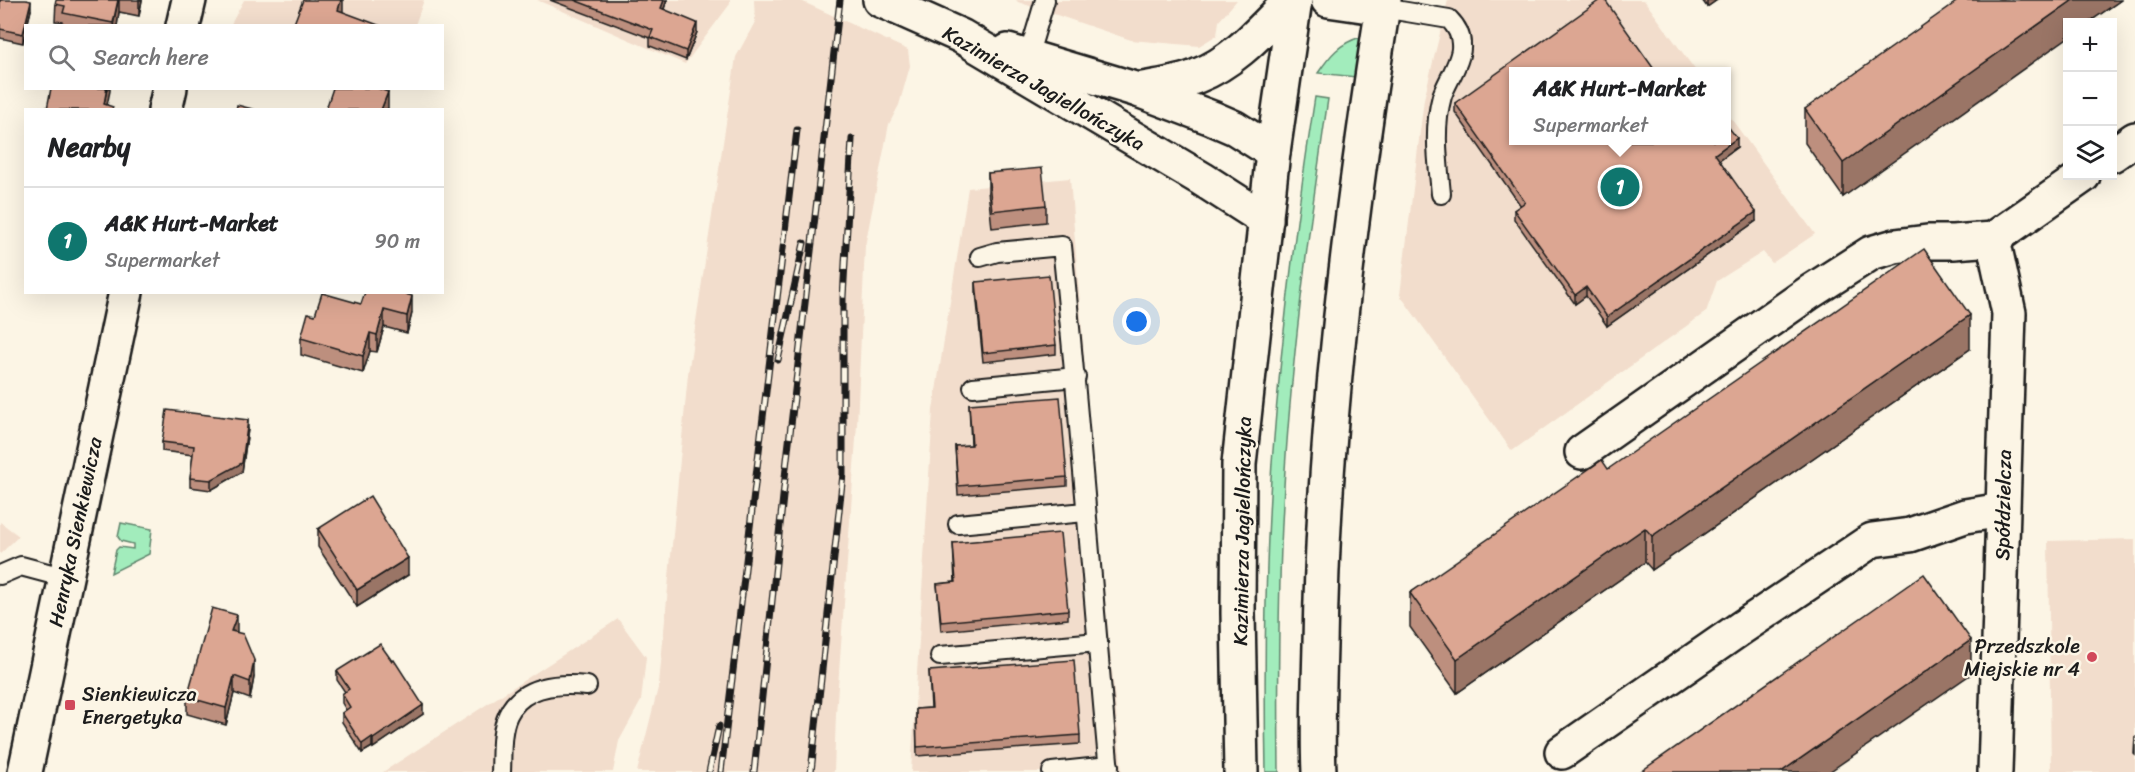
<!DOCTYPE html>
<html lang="en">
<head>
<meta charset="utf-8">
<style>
	:root { --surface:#fff; --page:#f6f6f6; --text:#202124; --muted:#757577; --line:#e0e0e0; --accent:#0f766e }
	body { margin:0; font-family:Sriracha,sans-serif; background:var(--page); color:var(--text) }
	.controls { position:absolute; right:18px; top:18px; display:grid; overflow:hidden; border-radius:0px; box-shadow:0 6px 24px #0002 }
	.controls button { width:54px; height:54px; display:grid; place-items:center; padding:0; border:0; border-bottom:2px solid var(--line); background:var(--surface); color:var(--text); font:30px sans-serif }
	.you { position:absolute; left:1137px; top:322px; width:21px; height:21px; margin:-15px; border:4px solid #fff; border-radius:50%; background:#1a73e8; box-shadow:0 0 0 9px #1a73e833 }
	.badge { display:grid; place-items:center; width:39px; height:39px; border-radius:50%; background:var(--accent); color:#fff; font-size:20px; font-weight:700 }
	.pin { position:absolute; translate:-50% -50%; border:3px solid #fff; box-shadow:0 2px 6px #0006 }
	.popup { position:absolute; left:1509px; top:67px; width:222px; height:78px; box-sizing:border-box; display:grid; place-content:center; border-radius:0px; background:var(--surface); filter:drop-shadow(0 2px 4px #0005); font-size:20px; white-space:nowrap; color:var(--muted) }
	.popup b { font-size:22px; color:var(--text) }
	.popup::after { content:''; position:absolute; left:50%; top:100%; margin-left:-12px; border:12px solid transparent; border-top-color:var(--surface) }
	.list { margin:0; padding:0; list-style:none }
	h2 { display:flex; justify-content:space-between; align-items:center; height:78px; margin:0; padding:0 24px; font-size:26px }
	h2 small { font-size:20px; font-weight:400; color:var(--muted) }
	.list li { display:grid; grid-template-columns:39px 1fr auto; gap:18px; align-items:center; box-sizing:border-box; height:108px; padding:0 24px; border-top:2px solid var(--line) }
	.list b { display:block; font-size:22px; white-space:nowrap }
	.list p { margin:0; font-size:20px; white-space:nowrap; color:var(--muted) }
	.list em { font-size:20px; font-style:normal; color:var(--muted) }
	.icon { flex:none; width:33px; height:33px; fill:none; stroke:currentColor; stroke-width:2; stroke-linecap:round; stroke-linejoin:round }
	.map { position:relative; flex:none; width:2135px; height:772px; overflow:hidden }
	.search { position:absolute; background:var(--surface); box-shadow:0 6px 24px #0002; left:24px; top:24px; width:420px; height:66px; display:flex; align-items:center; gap:15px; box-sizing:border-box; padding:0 21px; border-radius:0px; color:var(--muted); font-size:22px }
	.panel { position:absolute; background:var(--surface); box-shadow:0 6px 24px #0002; left:24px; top:108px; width:420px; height:186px; border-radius:0px }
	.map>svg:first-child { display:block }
	.built { fill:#f2ddcc }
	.green { fill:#a2ecbc; stroke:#5f846c; stroke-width:1.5 }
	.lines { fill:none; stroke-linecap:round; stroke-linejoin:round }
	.service-casing { stroke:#1c1c1c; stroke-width:22 }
	.minor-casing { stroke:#1c1c1c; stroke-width:38 }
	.tertiary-casing { stroke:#1c1c1c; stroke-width:38 }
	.secondary-casing { stroke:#1c1c1c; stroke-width:38 }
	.service { stroke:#fcf5e5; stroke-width:18 }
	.minor { stroke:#fcf5e5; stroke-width:33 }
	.tertiary { stroke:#fcf5e5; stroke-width:33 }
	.secondary { stroke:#fcf5e5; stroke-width:33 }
	.rail-casing { stroke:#1c1c1c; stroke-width:7 }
	.rail { stroke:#fcf5e5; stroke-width:4.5; stroke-dasharray:14; stroke-linecap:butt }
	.wall { fill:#bd8f7e; stroke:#1c1c1c; stroke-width:1.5 }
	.shaded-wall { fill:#9a7466; stroke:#1c1c1c; stroke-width:1.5 }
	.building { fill:#dca692; stroke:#1c1c1c; stroke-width:1.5 }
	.poi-dot { fill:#d1495b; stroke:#fcf5e5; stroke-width:2 }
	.labels { text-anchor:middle; stroke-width:5; stroke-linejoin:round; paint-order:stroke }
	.street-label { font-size:20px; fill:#1c1c1c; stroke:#fcf5e5 }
	.poi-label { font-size:20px; fill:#1c1c1c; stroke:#fcf5e5; text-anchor:end }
</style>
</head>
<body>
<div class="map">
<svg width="2135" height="772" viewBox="0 0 2135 772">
	<rect width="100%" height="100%" fill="#fcf5e5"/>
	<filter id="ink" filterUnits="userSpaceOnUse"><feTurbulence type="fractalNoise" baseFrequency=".0167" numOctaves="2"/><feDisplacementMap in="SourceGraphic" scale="12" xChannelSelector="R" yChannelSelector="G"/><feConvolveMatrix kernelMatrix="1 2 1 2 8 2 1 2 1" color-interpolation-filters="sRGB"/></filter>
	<g filter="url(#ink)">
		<g class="built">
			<polygon points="244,0 424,0 415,25 230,26"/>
			<polygon points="537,0 730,0 730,4 685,64"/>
			<polygon points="754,0 799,0 908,50 910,66 899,105 889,124 865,246 857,425 836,714 834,772 637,772 659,684 688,374 736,57 755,22"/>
			<polygon points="1016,0 1237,0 1219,21 1217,35 1199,46 1131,40 1018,2"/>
			<polygon points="1448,0 1644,0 1696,71 1514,72 1514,140 1726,140 1727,113 1815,234 1772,263 1763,252 1717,281 1706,312 1512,451 1400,295 1424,99"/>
			<polygon points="1070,178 1096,509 1122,772 911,772 933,410 968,188"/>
			<polygon points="0,522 19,536 0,554"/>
			<polygon points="2135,539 2135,772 2051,772 2048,541"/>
			<polygon points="618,619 646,657 641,701 619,741 613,772 383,772"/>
		</g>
		<g class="green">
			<path d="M1361,37L1356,77L1318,73C1330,55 1340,43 1361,37Z"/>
			<path d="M1315,97L1328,99C1308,233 1290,368 1283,504C1278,593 1278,683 1279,772H1266C1264,669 1265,566 1272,463C1281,340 1296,218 1315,97Z"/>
			<polygon points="121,523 152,529 149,554 111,573 116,550 119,547 133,549 133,544 121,541 118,537"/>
		</g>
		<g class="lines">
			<g class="service-casing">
				<g id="service">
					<path d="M1383,8L1449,19C1456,26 1461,34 1461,44C1463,59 1447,81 1442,96C1433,129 1438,161 1441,194"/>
					<polyline points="1028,57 1045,0"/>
					<path d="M980,257L997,252L1062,246C1080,421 1093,597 1109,772"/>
					<polyline points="973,387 1076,377"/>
					<polyline points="958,524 1085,512"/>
					<polyline points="0,575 21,566 66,578"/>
					<polyline points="940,656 1098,642"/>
					<path d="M501,772C502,754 500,732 508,715C522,685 559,683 587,686"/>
					<polyline points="1052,772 1109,766"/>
				</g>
			</g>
			<g class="minor-casing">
				<g id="minor">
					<polyline points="1328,0 1383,8"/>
					<polyline points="2112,155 2135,139"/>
					<polyline points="1993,239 2009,313 1995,772"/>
					<polyline points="1582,452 1810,292 1871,253 1895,246 1927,242 1953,242 1993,239 2083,176"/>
					<polyline points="1562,752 1741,628 1872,540 1910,535 1965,516 2002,510"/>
					<path d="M1319,772C1317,730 1319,687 1320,645C1323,429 1350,213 1384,0"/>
				</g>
			</g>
			<g class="tertiary-casing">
				<g id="tertiary">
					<polyline points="880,0 961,36 1202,179 1266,220"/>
					<polyline points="183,26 189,0"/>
					<polyline points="1008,51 1138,90 1212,118 1235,128 1273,152"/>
					<path d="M1138,90C1157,86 1179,84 1197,76C1236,61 1263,28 1291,0"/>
					<polyline points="165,110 170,88"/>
					<polyline points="25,772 126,292"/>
				</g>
			</g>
			<g class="secondary-casing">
				<polyline id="secondary" points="1241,772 1238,613 1239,464 1273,152 1295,0"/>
			</g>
			<use href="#service" class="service"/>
			<use href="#minor" class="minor"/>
			<use href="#tertiary" class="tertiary"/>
			<use href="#secondary" class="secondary"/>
			<g class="rail-casing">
				<g id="rail">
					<polyline points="778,360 804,243"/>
					<polyline points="709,772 719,726"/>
					<polyline points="721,772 797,130"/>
					<polyline points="754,772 786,468 840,0"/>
					<polyline points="811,772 843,474 843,298 852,139"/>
				</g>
			</g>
			<use href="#rail" class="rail"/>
		</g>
		<g class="wall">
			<polygon points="0,0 31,10 27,26 26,26 23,43 0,38"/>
			<polygon points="56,0 142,0 139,16 119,12 117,26 63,26 63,22 55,21"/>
			<polygon points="550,0 667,0 664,9 697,32 686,60 650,46 650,38"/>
			<polygon points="1702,0 1717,0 1707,7"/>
			<polygon points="2121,0 2089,22 2067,22 1843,197 1805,143 1805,109"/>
			<polygon points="1514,72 1737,147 1719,160 1756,221 1607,326 1586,296 1575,304 1514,219 1514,210 1521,206 1455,112 1455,103"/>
			<polygon points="988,173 1046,205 1046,222 992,228 988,191"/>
			<polygon points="976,282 1056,345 1056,354 983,362 976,292"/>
			<polygon points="361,304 412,313 407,333 384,327 377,352 370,351 363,373 301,355 301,338 315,315"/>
			<polygon points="1970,349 1652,570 1645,562 1457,693 1410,627 1410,593 1608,469"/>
			<polygon points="969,404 1067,477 1067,486 958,495 955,446 971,445"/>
			<polygon points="248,429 242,472 211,490 190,487 190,478 193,455 162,451 162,442"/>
			<polygon points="318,529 408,575 357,607 318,547"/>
			<polygon points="953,543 1068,610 1068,619 941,631 937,584 955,582"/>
			<polygon points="236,632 254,677 250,699 234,693 226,725 187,714 187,697"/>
			<polygon points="337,671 423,714 373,748 372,747 362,753 342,722 342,713 346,710 342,703 342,694 345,692 337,680"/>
			<polygon points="929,671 1080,735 1080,744 917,756 916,709 931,708"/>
			<polygon points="2135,736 2135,755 2134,754"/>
		</g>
		<g class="shaded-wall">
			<polygon points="118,0 119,0 119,12 117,26 113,26"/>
			<polygon points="139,0 142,0 139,16"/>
			<polygon points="341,0 343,0 343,17 338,10"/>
			<polygon points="664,0 667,0 661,17 661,8"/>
			<polygon points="1707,0 1717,0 1707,7"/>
			<polygon points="2073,0 2121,0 2089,22 2067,22 2067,38 1843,197 1843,163"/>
			<polygon points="31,1 31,10 27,26 26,26 26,33 23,43 23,34"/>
			<polygon points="697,23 697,32 686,60 686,51"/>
			<polygon points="107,88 110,88 110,91 106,110 104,104"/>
			<polygon points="388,92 388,109 381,110"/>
			<polygon points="1737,138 1737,147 1715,163 1715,154"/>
			<polygon points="1756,212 1756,221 1607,326 1607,317"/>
			<polygon points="1586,287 1586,296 1575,304 1575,295"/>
			<polygon points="412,296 412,313 407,333 407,316"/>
			<polygon points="384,310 384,327 377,352 377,335"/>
			<polygon points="1970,315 1970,349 1652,570 1652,536"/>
			<polygon points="370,333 370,351 363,373 363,356"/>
			<polygon points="248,420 248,429 242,472 211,490 211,480"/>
			<polygon points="1645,528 1645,562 1457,693 1457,659"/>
			<polygon points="408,558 408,575 357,607 357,590"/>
			<polygon points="237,615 237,632 231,631"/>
			<polygon points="1971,640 1971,674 1829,772 1781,772"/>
			<polygon points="254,660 254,677 250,699 250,682"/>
			<polygon points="234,676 234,693 226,725 226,708"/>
			<polygon points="423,705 423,714 373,748 373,739"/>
			<polygon points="372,737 372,747 362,753 362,744"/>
		</g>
		<g class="building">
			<polygon points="0,0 26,0 31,1 23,34 0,29"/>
			<polygon points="56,0 118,0 113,23 63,13 65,6 55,4"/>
			<polygon points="303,0 341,0 338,10 381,26 293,26"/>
			<polygon points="574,0 664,0 661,8 697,23 686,51 650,37 653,30"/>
			<polygon points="1600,0 1605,0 1656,72 1514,72 1514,141 1726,141 1726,124 1737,138 1715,154 1756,212 1607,317 1586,287 1575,295 1514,210 1525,202 1455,103"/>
			<polygon points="1959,0 2073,0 1843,163 1805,109"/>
			<polygon points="51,88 107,88 104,104 113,107 112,110 52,110 47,109"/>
			<polygon points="333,88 377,88 388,92 381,110 326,110 326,109"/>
			<polygon points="237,105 256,110 236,110"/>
			<polygon points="1042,168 1046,205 992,211 988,173"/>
			<polygon points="1924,249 1970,315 1652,536 1645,528 1457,659 1410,593 1602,460 1608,469"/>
			<polygon points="1049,275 1056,345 983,353 976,282"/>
			<polygon points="365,292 399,292 412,296 407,316 384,310 377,335 370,333 363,356 301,338 308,313 315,315 322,293 361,304"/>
			<polygon points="1060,397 1067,477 958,486 955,446 972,445 969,404"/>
			<polygon points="167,410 248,420 242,463 211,480 190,478 194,446 162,442"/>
			<polygon points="370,496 408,558 357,590 318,529"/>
			<polygon points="1060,533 1068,610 941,622 937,584 956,582 953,543"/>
			<polygon points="1924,574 1971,640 1781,772 1640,772"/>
			<polygon points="212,608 237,615 231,631 243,634 254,660 250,682 234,676 226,708 187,697"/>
			<polygon points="380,644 392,661 394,660 423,705 373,739 372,737 362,744 342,713 350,707 342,694 349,689 337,671"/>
			<polygon points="1074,660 1080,735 917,747 916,709 932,708 929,671"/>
		</g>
	</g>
	<g class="poi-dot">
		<circle cx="2092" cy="657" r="6"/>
		<rect x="64" y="699" width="12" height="12" rx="3"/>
	</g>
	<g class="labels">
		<g class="street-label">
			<text transform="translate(1044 88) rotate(30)" y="7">Kazimierza Jagiellończyka</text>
			<text transform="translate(2003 505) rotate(-89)" y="7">Spółdzielcza</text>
			<text transform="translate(1242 531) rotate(-89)" y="7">Kazimierza Jagiellończyka</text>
			<text transform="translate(75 532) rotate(-78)" y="7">Henryka Sienkiewicza</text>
		</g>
		<g class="poi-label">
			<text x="2080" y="653">Przedszkole<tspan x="2080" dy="23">Miejskie nr 4</tspan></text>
			<text x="82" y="701" text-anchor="start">Sienkiewicza<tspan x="82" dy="23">Energetyka</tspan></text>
		</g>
	</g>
</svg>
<div class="controls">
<button>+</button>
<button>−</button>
<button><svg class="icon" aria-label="layers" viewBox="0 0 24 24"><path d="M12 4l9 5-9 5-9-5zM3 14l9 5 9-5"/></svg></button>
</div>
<div class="you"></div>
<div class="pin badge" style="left:1620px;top:187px">1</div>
<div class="popup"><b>A&amp;K Hurt-Market</b>Supermarket</div>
<div class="search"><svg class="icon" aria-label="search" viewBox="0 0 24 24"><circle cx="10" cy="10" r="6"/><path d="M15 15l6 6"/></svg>Search here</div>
<section class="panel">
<h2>Nearby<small></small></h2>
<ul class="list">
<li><span class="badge">1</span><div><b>A&amp;K Hurt-Market</b><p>Supermarket</p></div><em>90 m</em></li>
</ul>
</section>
</div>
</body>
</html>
